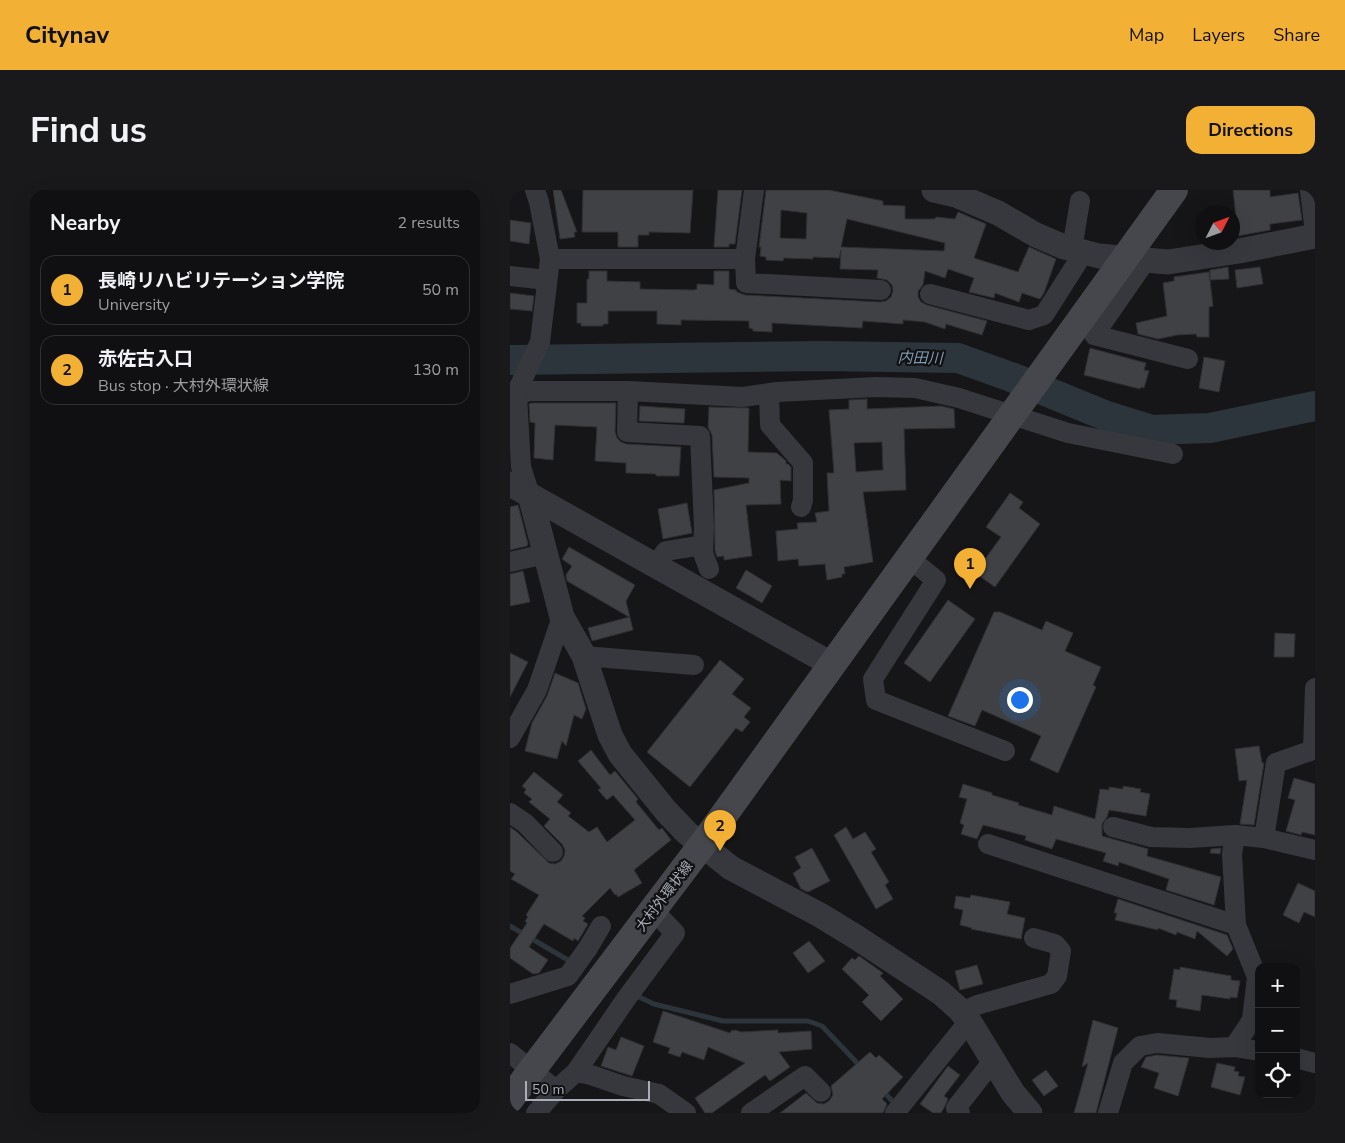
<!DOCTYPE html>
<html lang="en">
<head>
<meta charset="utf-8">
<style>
	:root { --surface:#101012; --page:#19191b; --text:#f1f3f6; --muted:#9c9d9f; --line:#303032; --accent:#f2b134 }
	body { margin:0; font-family:"Nunito Sans","Noto Sans JP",sans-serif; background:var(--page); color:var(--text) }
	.controls { position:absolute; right:15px; bottom:15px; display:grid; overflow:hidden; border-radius:10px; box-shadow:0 5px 20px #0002 }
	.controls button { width:45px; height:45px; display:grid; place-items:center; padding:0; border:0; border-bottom:1px solid var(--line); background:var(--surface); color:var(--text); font:25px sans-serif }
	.compass { position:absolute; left:685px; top:15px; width:45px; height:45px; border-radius:50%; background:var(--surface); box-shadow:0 5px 20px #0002; rotate:48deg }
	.scale { position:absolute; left:15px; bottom:12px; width:125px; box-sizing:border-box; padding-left:5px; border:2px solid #a8adb8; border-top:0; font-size:14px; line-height:18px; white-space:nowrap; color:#a8adb8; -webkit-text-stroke:4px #111113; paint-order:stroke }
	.you { position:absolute; left:509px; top:509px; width:18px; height:18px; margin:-12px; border:4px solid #fff; border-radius:50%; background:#1a73e8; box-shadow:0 0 0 8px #1a73e833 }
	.badge { display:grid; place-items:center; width:32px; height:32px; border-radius:50%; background:var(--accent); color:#111; font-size:16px; font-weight:700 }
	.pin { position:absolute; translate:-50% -41px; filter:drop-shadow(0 1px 2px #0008) }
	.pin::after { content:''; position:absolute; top:26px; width:18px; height:15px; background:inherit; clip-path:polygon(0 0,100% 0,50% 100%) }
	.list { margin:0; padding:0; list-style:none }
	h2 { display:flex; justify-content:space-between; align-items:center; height:65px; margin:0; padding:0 20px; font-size:21px }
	h2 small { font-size:16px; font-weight:400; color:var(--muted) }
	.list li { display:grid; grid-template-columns:32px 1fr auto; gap:15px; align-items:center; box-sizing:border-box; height:70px; margin:0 10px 10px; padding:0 10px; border:1px solid var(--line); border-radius:15px }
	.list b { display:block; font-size:19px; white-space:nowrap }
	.list p { margin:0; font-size:16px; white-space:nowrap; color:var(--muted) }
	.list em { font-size:16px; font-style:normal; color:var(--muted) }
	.icon { flex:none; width:28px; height:28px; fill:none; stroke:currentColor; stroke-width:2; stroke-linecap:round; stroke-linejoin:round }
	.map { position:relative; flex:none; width:805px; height:923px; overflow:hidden; border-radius:15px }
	header { display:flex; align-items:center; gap:30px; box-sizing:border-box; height:70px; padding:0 25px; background:var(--accent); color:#111 }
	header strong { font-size:24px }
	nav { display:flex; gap:28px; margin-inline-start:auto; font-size:18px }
	.intro { display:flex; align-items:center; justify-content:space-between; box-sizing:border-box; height:120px; padding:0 30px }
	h1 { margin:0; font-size:35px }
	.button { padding:12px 22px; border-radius:15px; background:var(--accent); color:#111; font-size:18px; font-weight:700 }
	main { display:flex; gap:30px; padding:0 30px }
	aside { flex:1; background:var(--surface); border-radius:15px; box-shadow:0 5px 20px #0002 }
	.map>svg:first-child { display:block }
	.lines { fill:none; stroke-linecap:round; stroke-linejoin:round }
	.stream { stroke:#2c353c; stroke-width:5 }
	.river { stroke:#2c353c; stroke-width:30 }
	.building { fill:#404145; stroke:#303034; fill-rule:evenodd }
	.minor { stroke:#37383d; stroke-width:20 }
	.tertiary { stroke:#37383d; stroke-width:25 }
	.secondary { stroke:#45474d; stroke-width:28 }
	.labels { text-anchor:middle; stroke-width:4.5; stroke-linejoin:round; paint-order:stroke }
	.street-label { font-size:14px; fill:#a8adb8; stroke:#111113 }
	.water-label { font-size:15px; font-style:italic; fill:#7f9bb3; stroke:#111113 }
</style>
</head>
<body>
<header>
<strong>Citynav</strong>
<nav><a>Map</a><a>Layers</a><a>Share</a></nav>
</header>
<div class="intro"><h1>Find us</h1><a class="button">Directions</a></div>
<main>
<aside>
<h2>Nearby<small>2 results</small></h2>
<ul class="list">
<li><span class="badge">1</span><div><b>長崎リハビリテーション学院</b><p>University</p></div><em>50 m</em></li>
<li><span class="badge">2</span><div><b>赤佐古入口</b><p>Bus stop · 大村外環状線</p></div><em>130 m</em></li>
</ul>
</aside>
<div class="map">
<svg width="805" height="923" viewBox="0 0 805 923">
	<rect width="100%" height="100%" fill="#161618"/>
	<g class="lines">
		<g class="stream">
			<polyline points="0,736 63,773"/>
			<polyline points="127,806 144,814 213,831 298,831 312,836 352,878"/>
			<polyline points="373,901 386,915"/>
		</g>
		<polyline class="river" points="0,170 312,166 448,168 501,187 594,225 642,240 700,238 805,216"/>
	</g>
	<g class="building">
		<polygon points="43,0 51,0 67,42 64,42 65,47 50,49"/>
		<polygon points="73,0 183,0 180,43 139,42 139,45 128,45 128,57 108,57 108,42 72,42"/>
		<polygon points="208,0 232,0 225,54 219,54 219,57 204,57"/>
		<path d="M256,0H319L373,11V15L395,16V29H425L426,27L445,29L448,22L476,34L464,68L508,82L519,57L546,69L534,103L530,109L512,103L509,112L485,103L484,108L459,102L464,88L438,79L435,88L415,81L413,95L408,101V107L411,112L417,115L477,131L472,145L436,134L435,139L415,132L393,130V134L353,131L352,138L262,133V142L243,141V139L239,138V131L171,130V135L147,134V121H98V134H93V136H71V133H67V113H77V89H79V81H97V91L130,92V99L184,100L187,99V94L204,95V81H219V99L226,100L227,102L235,105L370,112L376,111L381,107L383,101L382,95L377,90L367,88L368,80L330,79L331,60L329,68L303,67V69L274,68L273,71L256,70V67L250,66L251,57H249ZM271,20L297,23L296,49L270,48ZM337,29L435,53L434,61L331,57Z"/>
		<polygon points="723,0 760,0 760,7 788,3 792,30 760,34 760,40 722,47 722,27 726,27"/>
		<polygon points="0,30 21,33 19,54 0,51"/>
		<polygon points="718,77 719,89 700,90 700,80"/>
		<polygon points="750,77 753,94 727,98 725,80"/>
		<polygon points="699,82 703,116 699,117 699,147 687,147 686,144 667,145 648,149 628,144 626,133 657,126 653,93 664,91 664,87"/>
		<polygon points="0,103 24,106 22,121 0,119"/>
		<polygon points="580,158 636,173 634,180 639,181 634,198 631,197 630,199 574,185"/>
		<polygon points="694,167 715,171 709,202 689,198"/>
		<path d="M357,209V219L431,216L444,219L445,238L394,239L396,300L353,302L363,372L334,377L335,384H332V387L317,390L315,374L289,376L288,369L268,371L266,341L288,339L287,333L307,332L305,323L319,321L317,283H324L319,220L339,219V210ZM372,252L373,280L346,282L344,253Z"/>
		<polygon points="22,213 106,213 105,242 107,248 111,252 116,254 171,257 169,286 146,286 146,284 116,283 116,273 85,271 87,237 45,235 43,270 24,268 25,233 20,232 19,214"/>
		<polygon points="130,216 175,219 174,233 129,231"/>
		<polygon points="199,217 239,218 238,262 267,263 276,271 276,274 278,274 281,277 281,291 270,290 271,314 236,315 242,366 214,370 214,366 207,367 205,361 204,300 239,293 239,288 204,287 202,245 198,237"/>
		<polygon points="500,303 513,312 509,318 530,334 485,397 465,383 491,347 476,337"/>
		<polygon points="177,313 182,343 153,349 148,319"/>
		<polygon points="8,315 18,354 17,356 0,360 0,317"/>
		<polygon points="59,357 125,395 116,411 123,440 82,451 78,438 119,427 57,391 56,385 62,376 52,369"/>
		<polygon points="236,380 262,396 252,413 226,398"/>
		<polygon points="13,381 20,412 0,416 0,384"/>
		<polygon points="438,410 465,429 420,492 394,473"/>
		<polygon points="484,422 490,422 532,440 536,431 563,443 555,461 591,477 583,495 586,497 548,583 520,570 531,546 472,520 465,536 438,526"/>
		<polygon points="765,443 785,444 784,467 764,467"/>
		<polygon points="0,463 18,472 0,507"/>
		<polygon points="210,470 234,489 222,504 241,518 234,527 240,532 232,542 226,538 180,597 137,562"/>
		<polygon points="45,483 68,493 76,519 72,529 64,525 56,556 52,551 47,569 15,561 22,533 37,506"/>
		<polygon points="749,556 752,573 754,573 744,635 730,634 737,590 729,591 725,559"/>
		<polygon points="81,560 100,585 105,581 128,609 126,612 149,640 152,638 161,650 124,680 132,693 108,707 106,704 105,705 100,698 72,726 75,728 73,731 78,734 68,751 64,748 63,751 34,734 19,757 38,770 29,783 23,784 0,768 0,758 17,733 15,731 18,727 16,725 29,705 1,689 5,684 0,681 0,637 7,642 39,673 45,674 51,671 54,666 55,660 52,654 34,636 40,629 19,612 22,609 14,603 16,599 12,596 24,582 53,605 47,612 61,623 58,626 79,642 87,637 97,652 125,630 103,605 97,610 88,600 91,598 68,571"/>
		<polygon points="784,588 805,594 805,645 792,642 791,645 776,641 785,610 778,608"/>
		<polygon points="453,594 482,603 482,605 509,613 508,615 542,625 544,616 585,629 590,599 599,600 599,597 613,599 613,596 631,599 630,602 640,604 636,626 599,620 597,627 592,634 592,646 638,659 637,666 711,687 704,715 656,700 659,689 609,672 608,676 593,671 596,663 546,649 542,659 515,650 516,646 473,635 467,649 451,644 454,635 450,633 457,609 449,607"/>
		<polygon points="336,637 343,649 355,642 366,659 361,662 379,692 375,695 383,709 366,719 324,645"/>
		<polygon points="302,658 320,691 298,702 291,699 283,683 291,678 285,667"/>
		<polygon points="711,658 710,664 700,663 701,659"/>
		<polygon points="788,693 805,701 805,727 794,722 789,733 773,725"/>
		<polygon points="461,705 500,712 497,724 515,728 511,749 461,739 462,738 450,735 453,720 444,718 446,706 460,708"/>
		<polygon points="608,709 717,745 723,759 717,766 687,741 685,749 667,742 666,745 648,738 648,740 605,730 607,723 604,723"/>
		<polygon points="299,751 315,771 298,783 283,763"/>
		<polygon points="349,766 373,783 370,786 393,809 371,831 352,812 359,805 332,779 342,768 345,770"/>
		<polygon points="467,775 473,794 450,800 445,781"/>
		<polygon points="670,777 721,786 721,790 730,791 727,808 720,807 720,809 692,805 690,821 666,817 667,810 659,809 664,779 670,780"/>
		<polygon points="153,821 220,843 222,840 224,841 225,840 231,842 268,840 268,843 301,841 302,859 269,862 280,877 260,891 255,885 202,923 195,923 185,908 235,873 198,857 194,870 172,862 170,867 158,863 160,858 143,852"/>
		<polygon points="583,830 608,838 586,923 564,923 578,873 572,877"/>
		<polygon points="111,847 134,856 122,886 91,876 98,857 106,860"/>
		<polygon points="360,862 366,868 369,865 393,887 372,909 377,914 373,923 270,923 296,903 307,913 314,914 319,911 323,905 321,896"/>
		<polygon points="647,865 679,868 668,906 644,898 649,883 631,877 636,867"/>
		<polygon points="707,873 725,877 724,881 729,882 728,886 735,887 730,905 701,897"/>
		<polygon points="438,876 450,885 434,906 438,909 434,918 431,923 423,923 410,914"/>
		<polygon points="536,880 548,896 534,906 522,890"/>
	</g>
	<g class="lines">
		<g class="minor">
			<polyline points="244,0 235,69 236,93 371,100"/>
			<polyline points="800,0 805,43"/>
			<polyline points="562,59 570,11"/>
			<polyline points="40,69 235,69"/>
			<polyline points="636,70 584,145 678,169"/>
			<polyline points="0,86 37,90"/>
			<polyline points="420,104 519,130 534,125 574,62"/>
			<polyline points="118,201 117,242 190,246 194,337 193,363 199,379"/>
			<polyline points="259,204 260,235 293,273 293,310 291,317"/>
			<polyline points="7,205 20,201 118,201 233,207 267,202 366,197 405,198 449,208 558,243 663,264"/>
			<polyline points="20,305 11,277 7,205 9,197 30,152 40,69 29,12 25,0"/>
			<polyline points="399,368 426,390 363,489 366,510 495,561"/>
			<polyline points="0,372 35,364"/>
			<polyline points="145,376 156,361 193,355"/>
			<polyline points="74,466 184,475"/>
			<polyline points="0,548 27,500 52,427"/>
			<polyline points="0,623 15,633 43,662"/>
			<polyline points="603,637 641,647 680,648 725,645"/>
			<polyline points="754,648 766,573 803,560 805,498"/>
			<polyline points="478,654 726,735"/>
			<polyline points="0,804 58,786 78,758 91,736"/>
			<polyline points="452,822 467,815 541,794 547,786 551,761 545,754 524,748"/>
			<polyline points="724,857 742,830 747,787 726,735 722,664 725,645 754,648 805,660"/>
			<polyline points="0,863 46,900"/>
			<polyline points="786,868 805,873"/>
			<polyline points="66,882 81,885 113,896 149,904 176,923"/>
			<polyline points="26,923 46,900 66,882 116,809 165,743 143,720"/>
			<polyline points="241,923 295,886 311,902"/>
			<polyline points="385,923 459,831"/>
			<polyline points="450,923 446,918 483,871"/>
			<polyline points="598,923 613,873 630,856 647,853 700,858 724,857 749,861"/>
		</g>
		<g class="tertiary">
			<polyline points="424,0 446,5 488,23 526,45 554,57 589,66 658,72 729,61 805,46"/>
			<polyline points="0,294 321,474"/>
			<polyline points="20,305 52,427 74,466 100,545 110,564 156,621 177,643 221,678 310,725 346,747 431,803 450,820 459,831 503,903 520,923"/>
		</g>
		<polyline class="secondary" points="0,909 198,647 664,0"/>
	</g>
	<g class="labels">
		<g class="street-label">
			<text transform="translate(154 706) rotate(-53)" y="5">大村外環状線</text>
		</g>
		<g class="water-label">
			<text transform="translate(410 168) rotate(1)" y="5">内田川</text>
		</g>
	</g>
</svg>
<div class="controls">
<button>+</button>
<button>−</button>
<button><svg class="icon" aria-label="locate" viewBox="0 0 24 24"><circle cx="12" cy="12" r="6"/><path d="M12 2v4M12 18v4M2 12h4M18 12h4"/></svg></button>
</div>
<svg class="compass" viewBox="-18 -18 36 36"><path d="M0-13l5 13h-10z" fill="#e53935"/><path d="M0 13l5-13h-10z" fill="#9c9d9f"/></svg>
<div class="scale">50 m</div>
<div class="you"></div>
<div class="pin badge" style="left:460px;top:399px">1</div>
<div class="pin badge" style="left:210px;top:661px">2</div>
</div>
</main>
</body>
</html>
